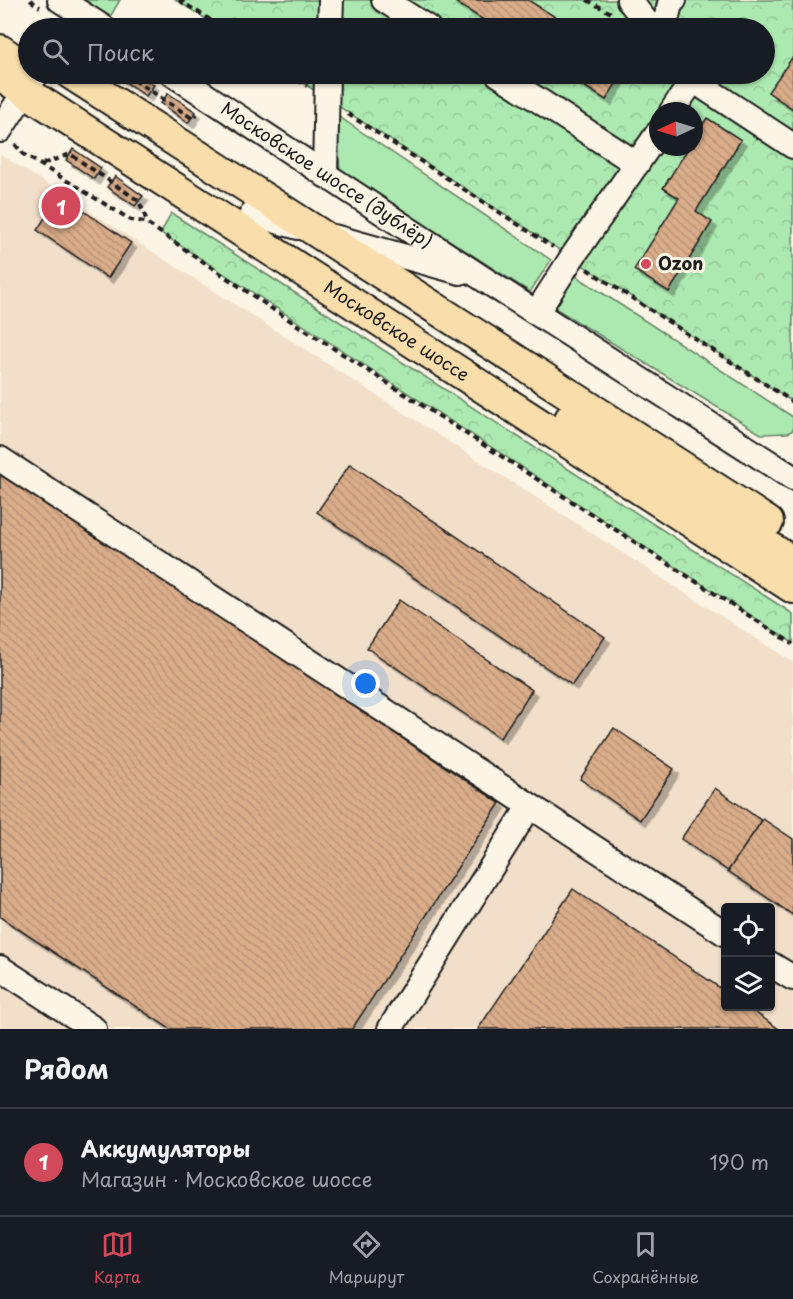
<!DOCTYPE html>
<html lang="ru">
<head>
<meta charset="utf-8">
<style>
	:root { --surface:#171b24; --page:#242831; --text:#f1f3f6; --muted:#9ea1a6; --line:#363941; --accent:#d1495b }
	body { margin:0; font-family:"Playpen Sans",sans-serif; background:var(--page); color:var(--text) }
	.controls { position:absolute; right:18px; bottom:18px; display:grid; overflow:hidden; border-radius:6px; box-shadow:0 2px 4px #0004 }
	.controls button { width:54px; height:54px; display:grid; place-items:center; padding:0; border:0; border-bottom:2px solid var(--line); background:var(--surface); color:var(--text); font:30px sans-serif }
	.compass { position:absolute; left:649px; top:102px; width:54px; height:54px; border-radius:50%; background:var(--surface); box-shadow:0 2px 4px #0004; rotate:266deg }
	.you { position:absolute; left:366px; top:684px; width:21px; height:21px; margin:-15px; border:4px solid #fff; border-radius:50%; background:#1a73e8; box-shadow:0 0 0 9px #1a73e833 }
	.badge { display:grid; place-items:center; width:39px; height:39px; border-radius:50%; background:var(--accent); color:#fff; font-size:20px; font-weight:700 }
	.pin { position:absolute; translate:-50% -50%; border:3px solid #fff; box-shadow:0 2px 6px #0006 }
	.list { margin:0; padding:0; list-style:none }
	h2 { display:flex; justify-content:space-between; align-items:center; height:78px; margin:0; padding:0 24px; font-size:26px }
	h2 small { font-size:20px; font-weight:400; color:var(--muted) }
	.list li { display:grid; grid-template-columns:39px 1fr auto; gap:18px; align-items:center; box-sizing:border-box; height:108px; padding:0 24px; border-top:2px solid var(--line) }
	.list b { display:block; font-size:22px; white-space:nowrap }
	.list p { margin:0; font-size:20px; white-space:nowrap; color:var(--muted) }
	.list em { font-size:20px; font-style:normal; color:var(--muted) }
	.icon { flex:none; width:33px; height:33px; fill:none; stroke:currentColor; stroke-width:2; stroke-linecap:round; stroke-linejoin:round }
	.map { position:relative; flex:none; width:793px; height:1029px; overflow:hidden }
	.search { position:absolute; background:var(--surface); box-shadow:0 2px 4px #0004; left:18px; right:18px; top:18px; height:66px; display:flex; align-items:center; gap:15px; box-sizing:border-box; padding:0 21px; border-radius:33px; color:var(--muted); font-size:22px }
	.sheet { height:186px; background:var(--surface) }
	nav { display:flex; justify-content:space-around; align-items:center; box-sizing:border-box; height:84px; border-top:2px solid var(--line); background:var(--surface); font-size:16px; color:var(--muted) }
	nav a { display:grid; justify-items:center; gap:3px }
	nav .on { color:var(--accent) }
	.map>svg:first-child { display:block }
	.built { fill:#f2dfca; fill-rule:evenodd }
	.green { fill:#ace9b0; stroke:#648266; stroke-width:1.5 }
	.forest { fill:url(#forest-crowns); stroke:#648266; stroke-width:1.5; fill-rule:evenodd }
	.building { fill:url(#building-back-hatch); stroke:#1c1c1c; stroke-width:1.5; filter:url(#shadow) }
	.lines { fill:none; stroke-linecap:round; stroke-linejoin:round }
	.minor-casing { stroke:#1c1c1c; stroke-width:28 }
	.major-casing { stroke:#1c1c1c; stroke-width:34 }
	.path { stroke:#1c1c1c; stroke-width:4; stroke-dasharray:6 4.5; stroke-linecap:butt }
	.minor { stroke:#fcf5e5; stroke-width:24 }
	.major { stroke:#f9ddab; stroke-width:30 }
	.poi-dot { fill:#d1495b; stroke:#fcf5e5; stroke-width:2 }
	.labels { text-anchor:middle; stroke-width:6; stroke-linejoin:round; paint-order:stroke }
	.street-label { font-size:18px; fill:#1c1c1c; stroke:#fcf5e5 }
	.poi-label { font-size:18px; font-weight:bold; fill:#1c1c1c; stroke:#fcf5e5; text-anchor:start }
</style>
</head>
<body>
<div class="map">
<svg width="793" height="1029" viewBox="0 0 793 1029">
	<defs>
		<pattern id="forest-crowns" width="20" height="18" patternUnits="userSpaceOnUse" patternTransform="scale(1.5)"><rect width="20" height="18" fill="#ace9b0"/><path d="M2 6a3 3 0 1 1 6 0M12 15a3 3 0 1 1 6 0" fill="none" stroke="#93c797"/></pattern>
		<pattern id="building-back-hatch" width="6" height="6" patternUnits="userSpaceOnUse" patternTransform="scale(1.5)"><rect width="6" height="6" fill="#d9ac8a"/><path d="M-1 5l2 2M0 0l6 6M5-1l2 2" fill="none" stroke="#ba9376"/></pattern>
		<filter id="shadow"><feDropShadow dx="5.5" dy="5.5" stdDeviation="0" flood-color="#0004"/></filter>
	</defs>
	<rect width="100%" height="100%" fill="#fcf5e5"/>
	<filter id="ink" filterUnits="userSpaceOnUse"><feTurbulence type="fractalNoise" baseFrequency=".0167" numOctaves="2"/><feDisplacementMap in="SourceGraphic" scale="12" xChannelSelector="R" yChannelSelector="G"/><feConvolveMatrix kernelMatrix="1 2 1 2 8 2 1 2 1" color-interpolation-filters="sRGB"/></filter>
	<g filter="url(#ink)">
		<path class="built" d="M0,154L793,662V1029H0ZM726,908H770V1006H726Z"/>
		<g class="green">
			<polygon points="85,0 120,0 110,17"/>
			<polygon points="335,114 551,260 530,292 340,170"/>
			<polygon points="573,274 793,417 793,430 788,433 761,434 555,308"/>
		</g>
		<g class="forest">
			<path d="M176,0H793V402L289,74H764V28H220ZM658,111H694V147H658Z"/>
			<polygon points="171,213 793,614 793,643 161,233"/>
		</g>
		<g class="building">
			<polygon points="452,0 528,0 573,28 496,28"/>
			<polygon points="792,58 793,58 793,109 768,92"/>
			<polygon points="120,74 137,74 154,85 146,96 118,77"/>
			<polygon points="565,74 622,74 606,100"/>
			<polygon points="168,93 196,112 188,123 161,103"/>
			<polygon points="707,118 741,140 696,211 712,222 669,292 634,270 679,198 663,188 689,147 694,147 694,138"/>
			<polygon points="73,149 101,168 94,179 66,160"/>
			<polygon points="115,176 143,196 135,206 107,187"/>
			<polygon points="60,195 131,243 108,278 37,230"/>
			<polygon points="350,464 605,637 572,685 317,512"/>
			<polygon points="0,472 500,803 352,1029 170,1029 0,917"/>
			<polygon points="399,600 532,690 500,738 367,648"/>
			<polygon points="614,728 674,769 640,820 580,779"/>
			<polygon points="715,788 762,821 728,871 681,839"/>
			<polygon points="763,819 793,839 793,915 728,871"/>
			<polygon points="573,889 726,992 726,1006 746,1006 779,1029 478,1029"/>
		</g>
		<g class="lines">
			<g class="minor-casing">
				<g id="minor">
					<polyline points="60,0 104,28"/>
					<polyline points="384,0 428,28"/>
					<polyline points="629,0 651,28"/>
					<polyline points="330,28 331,0"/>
					<polyline points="664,28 670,4 674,0"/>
					<path id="s1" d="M173,74L482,278L793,478"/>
					<polyline points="498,74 637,164"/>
					<polyline points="688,74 693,80 793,146"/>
					<polyline points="672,111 693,80"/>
					<polyline points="0,130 35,76"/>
					<polyline points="325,175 327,74"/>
					<polyline points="252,214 298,227"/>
					<polyline points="334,237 460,272"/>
					<polyline points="537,312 571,259 658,133"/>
					<polyline points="0,459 726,934"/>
					<polyline points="770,964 793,978"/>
					<polyline points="0,968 94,1029"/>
					<polyline points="390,1029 529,807"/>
				</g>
			</g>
			<g class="major-casing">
				<g id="major">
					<polyline points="0,50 28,69"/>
					<polyline points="71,74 768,522"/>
					<path id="s2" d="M0,75L793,588"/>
					<polyline points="570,419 793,562"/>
				</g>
			</g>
			<g class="path">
				<polyline points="30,0 40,7"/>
				<polyline points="179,0 223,28"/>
				<polyline points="587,0 611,13"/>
				<polyline points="203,28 209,19"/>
				<polyline points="125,74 192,118 198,115"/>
				<polyline points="145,74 152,78"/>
				<polyline points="288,74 307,86"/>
				<polyline points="348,114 553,247"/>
				<polyline points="15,144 23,154 131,220 145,222 274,310 793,644"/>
				<polyline points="43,164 70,154 139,201 148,224"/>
				<polyline points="587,269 793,402"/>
			</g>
			<use href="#minor" class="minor"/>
			<use href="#major" class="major"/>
		</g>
	</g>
	<circle class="poi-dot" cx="646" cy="264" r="6"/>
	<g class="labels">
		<g class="street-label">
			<text dy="6" stroke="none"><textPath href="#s1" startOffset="184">Московское шоссе (дублёр)</textPath></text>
			<text dy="6" stroke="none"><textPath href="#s2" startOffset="472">Московское шоссе</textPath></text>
		</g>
		<g class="poi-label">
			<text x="658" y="270">Ozon</text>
		</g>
	</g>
</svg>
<div class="controls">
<button><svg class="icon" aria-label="locate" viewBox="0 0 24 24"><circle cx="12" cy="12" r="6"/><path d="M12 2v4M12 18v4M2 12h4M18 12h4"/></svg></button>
<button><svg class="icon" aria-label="layers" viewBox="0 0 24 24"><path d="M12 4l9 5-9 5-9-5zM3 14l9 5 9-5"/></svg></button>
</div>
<svg class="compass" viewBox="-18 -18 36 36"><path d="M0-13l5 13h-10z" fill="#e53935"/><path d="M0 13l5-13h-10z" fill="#9ea1a6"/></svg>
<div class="you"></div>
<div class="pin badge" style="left:61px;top:206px">1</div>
<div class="search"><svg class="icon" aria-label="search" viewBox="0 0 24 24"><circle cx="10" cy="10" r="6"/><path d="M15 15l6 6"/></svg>Поиск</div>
</div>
<section class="sheet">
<h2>Рядом<small></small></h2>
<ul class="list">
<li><span class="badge">1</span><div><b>Аккумуляторы</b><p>Магазин · Московское шоссе</p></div><em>190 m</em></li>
</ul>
</section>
<nav>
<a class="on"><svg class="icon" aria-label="map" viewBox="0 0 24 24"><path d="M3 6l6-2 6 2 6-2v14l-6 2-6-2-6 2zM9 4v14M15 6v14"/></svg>Карта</a>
<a><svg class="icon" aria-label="directions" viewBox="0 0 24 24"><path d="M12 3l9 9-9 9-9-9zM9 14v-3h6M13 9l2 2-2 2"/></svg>Маршрут</a>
<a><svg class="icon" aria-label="saved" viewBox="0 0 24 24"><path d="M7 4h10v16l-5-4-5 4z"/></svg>Сохранённые</a>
</nav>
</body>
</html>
